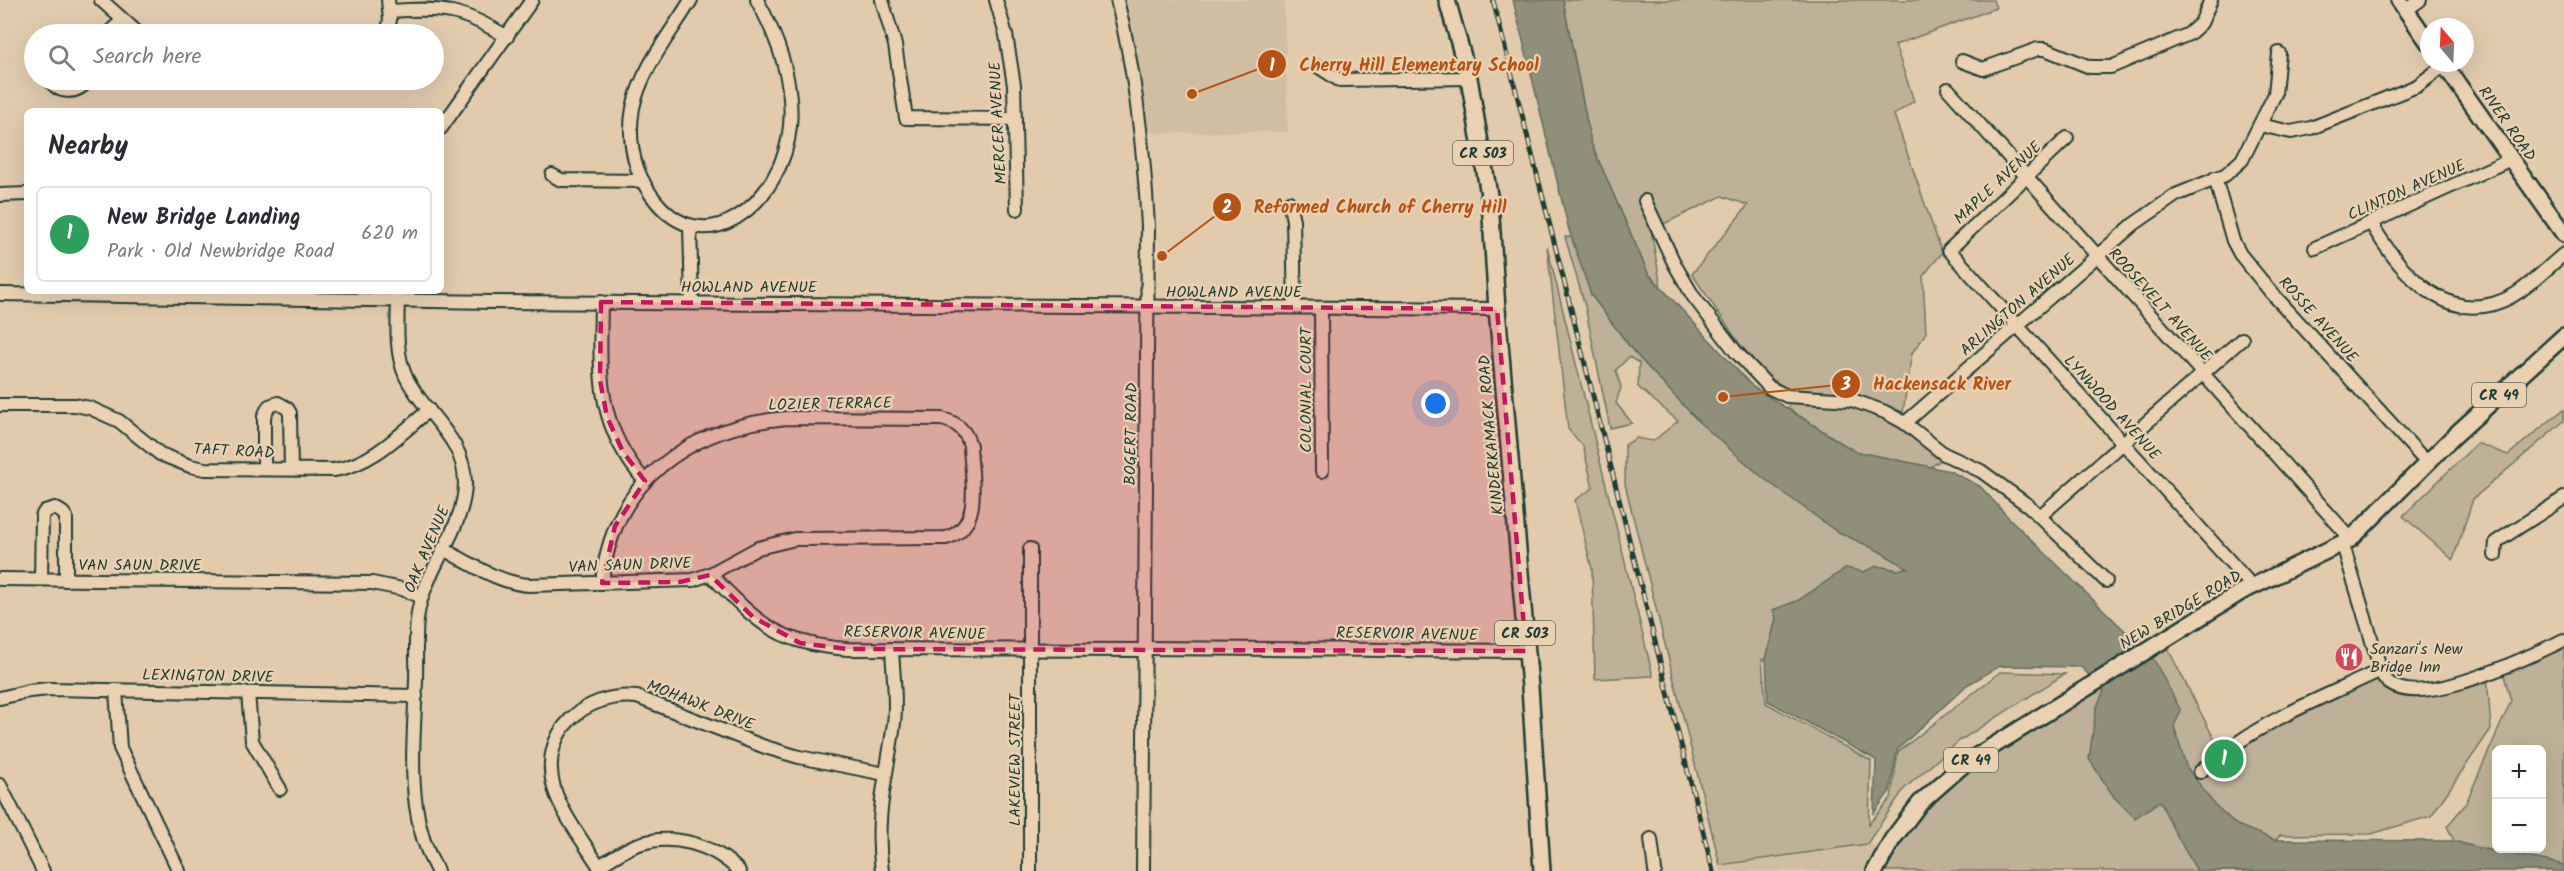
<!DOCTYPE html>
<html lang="en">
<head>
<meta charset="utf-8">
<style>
	:root { --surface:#fff; --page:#f7f7f7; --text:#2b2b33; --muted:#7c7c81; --line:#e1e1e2; --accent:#d1495b }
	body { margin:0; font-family:Kalam,sans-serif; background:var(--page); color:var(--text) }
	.controls { position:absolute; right:18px; bottom:18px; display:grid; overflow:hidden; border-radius:9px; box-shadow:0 6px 24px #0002 }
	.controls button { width:54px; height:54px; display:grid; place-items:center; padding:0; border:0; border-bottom:2px solid var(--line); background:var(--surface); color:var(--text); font:30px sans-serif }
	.compass { position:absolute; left:2420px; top:18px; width:54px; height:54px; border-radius:50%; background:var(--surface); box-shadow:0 6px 24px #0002; rotate:341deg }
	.you { position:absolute; left:1436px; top:404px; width:21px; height:21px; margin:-15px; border:4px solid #fff; border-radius:50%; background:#1a73e8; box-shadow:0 0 0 9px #1a73e833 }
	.badge { display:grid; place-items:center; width:39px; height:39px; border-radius:50%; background:var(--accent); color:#fff; font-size:20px; font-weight:700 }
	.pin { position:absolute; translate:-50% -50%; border:3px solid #fff; box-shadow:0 2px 6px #0006 }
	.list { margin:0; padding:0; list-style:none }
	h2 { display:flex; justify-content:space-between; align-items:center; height:78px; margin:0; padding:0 24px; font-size:26px }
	h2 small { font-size:20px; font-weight:400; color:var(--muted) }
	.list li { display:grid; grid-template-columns:39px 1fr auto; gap:18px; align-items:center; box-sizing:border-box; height:96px; margin:0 12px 12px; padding:0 12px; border:2px solid var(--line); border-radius:9px }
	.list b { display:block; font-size:22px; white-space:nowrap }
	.list p { margin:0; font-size:20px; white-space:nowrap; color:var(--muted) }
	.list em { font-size:20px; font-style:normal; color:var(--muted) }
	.icon { flex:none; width:33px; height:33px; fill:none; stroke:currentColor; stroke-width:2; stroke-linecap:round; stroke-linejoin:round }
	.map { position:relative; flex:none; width:2564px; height:871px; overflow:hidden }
	.search { position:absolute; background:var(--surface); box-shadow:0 6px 24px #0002; left:24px; top:24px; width:420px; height:66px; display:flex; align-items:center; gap:15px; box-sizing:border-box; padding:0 21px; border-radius:33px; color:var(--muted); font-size:22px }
	.panel { position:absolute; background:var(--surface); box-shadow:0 6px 24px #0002; left:24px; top:108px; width:420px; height:186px; border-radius:9px }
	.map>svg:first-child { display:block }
	.built { fill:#d0bea2 }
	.green { fill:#beb197; stroke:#6e7766; stroke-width:1.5; fill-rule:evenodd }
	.water { fill:#8f8f7a; stroke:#626e5e; stroke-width:1.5 }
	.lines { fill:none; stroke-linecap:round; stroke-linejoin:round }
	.minor-casing { stroke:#1f3d34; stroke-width:16 }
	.major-casing { stroke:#1f3d34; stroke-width:20 }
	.minor { stroke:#ead1b2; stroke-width:12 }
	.major { stroke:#ead1b2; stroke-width:15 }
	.rail-casing { stroke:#1f3d34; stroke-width:5 }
	.rail { stroke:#ead1b2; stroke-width:3; stroke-dasharray:9; stroke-linecap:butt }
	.marked { fill:#c2185b; fill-opacity:0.2; stroke:#c2185b; stroke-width:4.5; stroke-dasharray:12 8; stroke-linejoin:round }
	.labels { text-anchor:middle; stroke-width:4.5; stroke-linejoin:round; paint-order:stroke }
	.shield { fill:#ead1b2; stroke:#5c695a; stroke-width:1.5 }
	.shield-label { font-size:15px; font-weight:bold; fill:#1f3d34 }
	.street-label { font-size:16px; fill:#1f3d34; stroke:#ead1b2 }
	.poi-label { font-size:16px; fill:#1f3d34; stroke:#ead1b2; text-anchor:start }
	.leader { fill:none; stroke:#b65216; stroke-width:2 }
	.callout-dot { fill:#b65216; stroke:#ead1b2; stroke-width:2 }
	.mark-label { font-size:18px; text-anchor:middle; font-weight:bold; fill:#fff }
	.callout-label { font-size:18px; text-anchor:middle; font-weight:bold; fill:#b65216; stroke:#ead1b2; stroke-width:4.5; stroke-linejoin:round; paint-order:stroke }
</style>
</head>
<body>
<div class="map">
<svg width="2564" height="871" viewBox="0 0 2564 871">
	<rect width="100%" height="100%" fill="#e2cbad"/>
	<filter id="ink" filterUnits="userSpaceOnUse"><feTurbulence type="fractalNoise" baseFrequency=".0167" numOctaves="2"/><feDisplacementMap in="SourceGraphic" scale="12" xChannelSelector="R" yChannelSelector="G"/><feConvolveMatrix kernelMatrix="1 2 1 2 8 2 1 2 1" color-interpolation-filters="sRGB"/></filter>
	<g filter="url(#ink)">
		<g class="built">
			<polygon points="1120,0 1284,0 1288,132 1142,133"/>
			<polygon points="1867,844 1888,848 1875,871 1721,871 1720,865"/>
		</g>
		<g class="green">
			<polygon points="1563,0 1993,0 1996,8 1895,45 1914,101 1894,115 1942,253 1923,276 1926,333 1912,353 1903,412 1853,393 1789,390 1767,376 1739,343 1692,274 1748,205 1722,196 1651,230 1661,287 1648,273 1591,143"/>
			<polygon points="1565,237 1572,237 1591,295 1633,351 1700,423 1879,551 1908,568 1898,570 1877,566 1864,572 1846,569 1799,600 1774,610 1776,618 1766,660 1762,659 1766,703 1871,761 1869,824 1891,798 1898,752 2000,672 2065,674 1959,741 1904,789 1867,844 1720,865 1625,484 1625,445 1636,438 1653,441 1678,421 1638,387 1639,363 1629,357 1616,370 1621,387 1616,403 1632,423 1610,428 1585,306"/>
			<polygon points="1547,246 1653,676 1595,679 1592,569 1575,500 1593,488 1583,446 1568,429"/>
			<polygon points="1796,399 1866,409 1896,421 1943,459 1930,467 1854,451 1787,408"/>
			<polygon points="2564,409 2564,421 2473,499 2453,560 2403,516 2477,443 2508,455"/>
			<path d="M2564,640V865C2528,856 2489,853 2454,841L2447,826L2465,805L2511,701L2502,668ZM2496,750H2542V848H2496Z"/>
			<polygon points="2165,643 2221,752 2381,670 2404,690 2487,674 2491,729 2431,816 2371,834 2280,835 2250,871 1884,871 1891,852 1925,806 1967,766"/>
		</g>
		<path class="water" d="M1513,0H1563L1591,143L1648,273L1753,387L1854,451L1950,471L1980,486L2008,517L2153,658L2181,711L2174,726L2186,766L2213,803L2237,825L2275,840L2454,841C2489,853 2528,856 2564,865V871H2197L2173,829L2160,801L2135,818L2114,797L2089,759L2096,709L2104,690L2081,667L2000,666L1967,685L1897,750L1890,791L1874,813L1876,760L1768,701L1766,660L1776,618L1773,610L1799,600L1846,568L1864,572L1877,566L1897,570L1907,568L1879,551L1836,531L1762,477L1700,423L1633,351L1591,295L1569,230Z"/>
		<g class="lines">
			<g class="minor-casing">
				<g id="minor">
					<polyline points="101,0 139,34"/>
					<path d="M691,0C671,33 641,69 633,108C628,135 632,164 646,187C699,275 784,202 790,126C794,82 778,38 757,0"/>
					<polyline points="882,0 895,45 906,118 1015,119"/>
					<polyline points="996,0 1006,35 1014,85 1017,209"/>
					<path d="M1117,0C1136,74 1144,150 1148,226L1143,871"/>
					<polyline points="2406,10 2420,0"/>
					<path d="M390,11C443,7 462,9 507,37"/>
					<polyline points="107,34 123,20"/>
					<polyline points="387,34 390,20 388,0"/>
					<polyline points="1962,61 1983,69 2038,49 2045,49 2090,67 2111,67 2189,34 2201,23 2211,0"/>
					<polyline points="1319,67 1339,80 1469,78"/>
					<path d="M50,80C59,95 78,94 88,80"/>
					<polyline points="1948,89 2351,539"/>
					<polyline points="2260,125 2291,132 2311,128 2417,86 2445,65"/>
					<polyline points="441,128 532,0"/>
					<polyline points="2067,138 1949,250 2253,587"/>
					<polyline points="552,175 561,180 643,181"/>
					<polyline points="2215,178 2233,241 2240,254 2270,291 2428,464"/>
					<polyline points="0,195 27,194"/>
					<polyline points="1645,201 1675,265 1693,296 1736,352 1770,388 1787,396 1852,400 1885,412 1905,423 1944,454 1981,471 2029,506 2106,581"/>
					<polyline points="1289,202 1293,220 1295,307"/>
					<path d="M2371,223C2400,273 2450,332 2514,295C2532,284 2548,267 2564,254"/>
					<polyline points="690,226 692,302"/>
					<polyline points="2315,248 2511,159"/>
					<path d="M398,292C398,320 394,351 406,377C424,414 465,438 465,483C465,523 434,559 422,597C413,622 417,653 416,679C415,720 410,765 416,806C419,829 426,851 437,871"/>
					<polyline points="0,294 493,302 1497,309"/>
					<path d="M601,302C600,373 595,424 645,481"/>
					<polyline points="1321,308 1322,471"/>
					<path d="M0,405H75L90,408L119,421L160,454L190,466L205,469L334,470C373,464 400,434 429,410"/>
					<polyline points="1905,423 2134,224 2176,195 2225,175 2242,160 2275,94 2279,53"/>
					<polyline points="264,469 264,416 269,406 278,403 287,408 290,413 291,469"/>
					<polyline points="2040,516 2242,339"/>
					<path d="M2343,545L2382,674C2404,720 2532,655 2564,640"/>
					<path d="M443,549C470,563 498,583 529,585L693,580L710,574L758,548L795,539L946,538C984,527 971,477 970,446C966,430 957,422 941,419L787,418C689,427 612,481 602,583"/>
					<polyline points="1030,549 1030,871"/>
					<polyline points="2495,555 2496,542 2564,498"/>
					<path d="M710,574C757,622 777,644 847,649L1144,650"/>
					<polyline points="0,579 372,583 402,589 422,597"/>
					<polyline points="41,579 42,516 45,511 55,508 63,513 66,517 66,580"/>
					<polyline points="1144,648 1526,651"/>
					<polyline points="116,690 120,748 179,871"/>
					<polyline points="248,693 252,741 280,789"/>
					<polyline points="0,698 29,691 49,689 416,696"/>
					<path d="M2200,772C2252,724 2318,700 2381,670"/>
					<polyline points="0,785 43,871"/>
					<polyline points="1651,839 1655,871"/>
					<path d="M599,866C611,859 623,850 636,845C671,832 713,844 739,871"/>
					<path d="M602,871C588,848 561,813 554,788C538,732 585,692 637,697L765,747L799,757L885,774"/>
					<path d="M882,871C874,816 887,777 894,723C897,700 893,673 892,649"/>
				</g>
			</g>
			<g class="major-casing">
				<g id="major">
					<polyline points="1447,0 1469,78 1490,201 1497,309 1530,687 1542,871"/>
					<polyline points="2399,0 2429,43"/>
					<polyline points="2443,63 2564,234"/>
					<polyline points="1875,871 1892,840 1920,803 1964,764 2241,592 2351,539 2453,437 2564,336"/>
				</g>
			</g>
			<use href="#minor" class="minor"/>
			<use href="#major" class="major"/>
			<g class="rail-casing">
				<polyline id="rail" points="1493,0 1713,871"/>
			</g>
			<use href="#rail" class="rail"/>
		</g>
	</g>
	<path class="marked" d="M601,302L1497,309L1526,651L847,649L800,643L753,617L710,575L680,582L602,583L615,526L645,481L623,452L607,417L600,380Z"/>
	<defs>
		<g id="restaurant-disc" transform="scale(1.5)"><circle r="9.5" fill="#d1495b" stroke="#ead1b2"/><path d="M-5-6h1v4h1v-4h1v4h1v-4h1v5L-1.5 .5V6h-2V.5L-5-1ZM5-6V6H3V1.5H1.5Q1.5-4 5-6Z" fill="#fff"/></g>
	</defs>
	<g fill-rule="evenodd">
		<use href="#restaurant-disc" x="2349" y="657"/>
	</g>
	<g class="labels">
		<g class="shield">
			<rect x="1453" y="141" width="60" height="24" rx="4.5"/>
			<rect x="2472" y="383" width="54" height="24" rx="4.5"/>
			<rect x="1495" y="621" width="60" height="24" rx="4.5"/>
			<rect x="1944" y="748" width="54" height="24" rx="4.5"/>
		</g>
		<g class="shield-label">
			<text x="1483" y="158">CR 503</text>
			<text x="2499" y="400">CR 49</text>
			<text x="1525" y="638">CR 503</text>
			<text x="1971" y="765">CR 49</text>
		</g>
		<g class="street-label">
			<text transform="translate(997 123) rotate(-93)" y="6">MERCER AVENUE</text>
			<text transform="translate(2508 123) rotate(55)" y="6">RIVER ROAD</text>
			<text transform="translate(1997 182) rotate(-43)" y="6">MAPLE AVENUE</text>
			<text transform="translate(2406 189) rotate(-24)" y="6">CLINTON AVENUE</text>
			<text x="749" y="292">HOWLAND AVENUE</text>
			<text x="1234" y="297">HOWLAND AVENUE</text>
			<text transform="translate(2017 304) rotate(-41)" y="6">ARLINGTON AVENUE</text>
			<text transform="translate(2161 304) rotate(48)" y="6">ROOSEVELT AVENUE</text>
			<text transform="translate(2319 319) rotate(48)" y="6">ROSSE AVENUE</text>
			<text transform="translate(1305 390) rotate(-90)" y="6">COLONIAL COURT</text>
			<text transform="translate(830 403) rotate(-1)" y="6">LOZIER TERRACE</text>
			<text transform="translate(2113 407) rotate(48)" y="6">LYNWOOD AVENUE</text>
			<text transform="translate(1130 434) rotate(-89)" y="6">BOGERT ROAD</text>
			<text transform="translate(1490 435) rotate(-95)" y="6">KINDERKAMACK ROAD</text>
			<text transform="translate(234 450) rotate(3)" y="6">TAFT ROAD</text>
			<text transform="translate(426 549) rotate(-67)" y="6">OAK AVENUE</text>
			<text x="140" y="570">VAN SAUN DRIVE</text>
			<text transform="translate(630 564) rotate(-2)" y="6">VAN SAUN DRIVE</text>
			<text transform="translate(2180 609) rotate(-31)" y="6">NEW BRIDGE ROAD</text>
			<text transform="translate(915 632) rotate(1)" y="6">RESERVOIR AVENUE</text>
			<text transform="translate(1407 633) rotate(1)" y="6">RESERVOIR AVENUE</text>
			<text transform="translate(208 675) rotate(1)" y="6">LEXINGTON DRIVE</text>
			<text transform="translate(701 704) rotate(21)" y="6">MOHAWK DRIVE</text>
			<text transform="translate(1014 760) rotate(-90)" y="6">LAKEVIEW STREET</text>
		</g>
		<g class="poi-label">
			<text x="2370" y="654">Sanzari's New<tspan x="2370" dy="18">Bridge Inn</tspan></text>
		</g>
	</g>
	<path class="leader" d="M1192 94L1272 64M1162 256L1227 207M1723 397L1846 384"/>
	<g class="callout-dot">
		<circle cx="1192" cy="94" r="6"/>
		<circle cx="1162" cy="256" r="6"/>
		<circle cx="1723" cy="397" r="6"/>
		<circle cx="1272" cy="64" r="15"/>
		<circle cx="1227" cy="207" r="15"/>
		<circle cx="1846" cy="384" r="15"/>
	</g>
	<g class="mark-label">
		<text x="1272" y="71">1</text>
		<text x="1227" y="213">2</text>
		<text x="1846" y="390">3</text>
	</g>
	<g class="callout-label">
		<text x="1419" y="71">Cherry Hill Elementary School</text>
		<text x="1380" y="213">Reformed Church of Cherry Hill</text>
		<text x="1942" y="390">Hackensack River</text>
	</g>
</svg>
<div class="controls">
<button>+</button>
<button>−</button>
</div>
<svg class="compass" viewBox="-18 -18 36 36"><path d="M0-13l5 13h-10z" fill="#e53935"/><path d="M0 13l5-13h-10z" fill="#7c7c81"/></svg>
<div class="you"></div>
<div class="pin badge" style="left:2224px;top:759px;background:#2e9e5b">1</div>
<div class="search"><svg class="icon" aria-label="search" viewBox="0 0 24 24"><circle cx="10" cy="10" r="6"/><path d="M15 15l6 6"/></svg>Search here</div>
<section class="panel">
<h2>Nearby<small></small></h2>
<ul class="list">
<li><span class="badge" style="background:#2e9e5b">1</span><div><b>New Bridge Landing</b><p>Park · Old Newbridge Road</p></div><em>620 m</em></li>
</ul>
</section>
</div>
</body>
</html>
